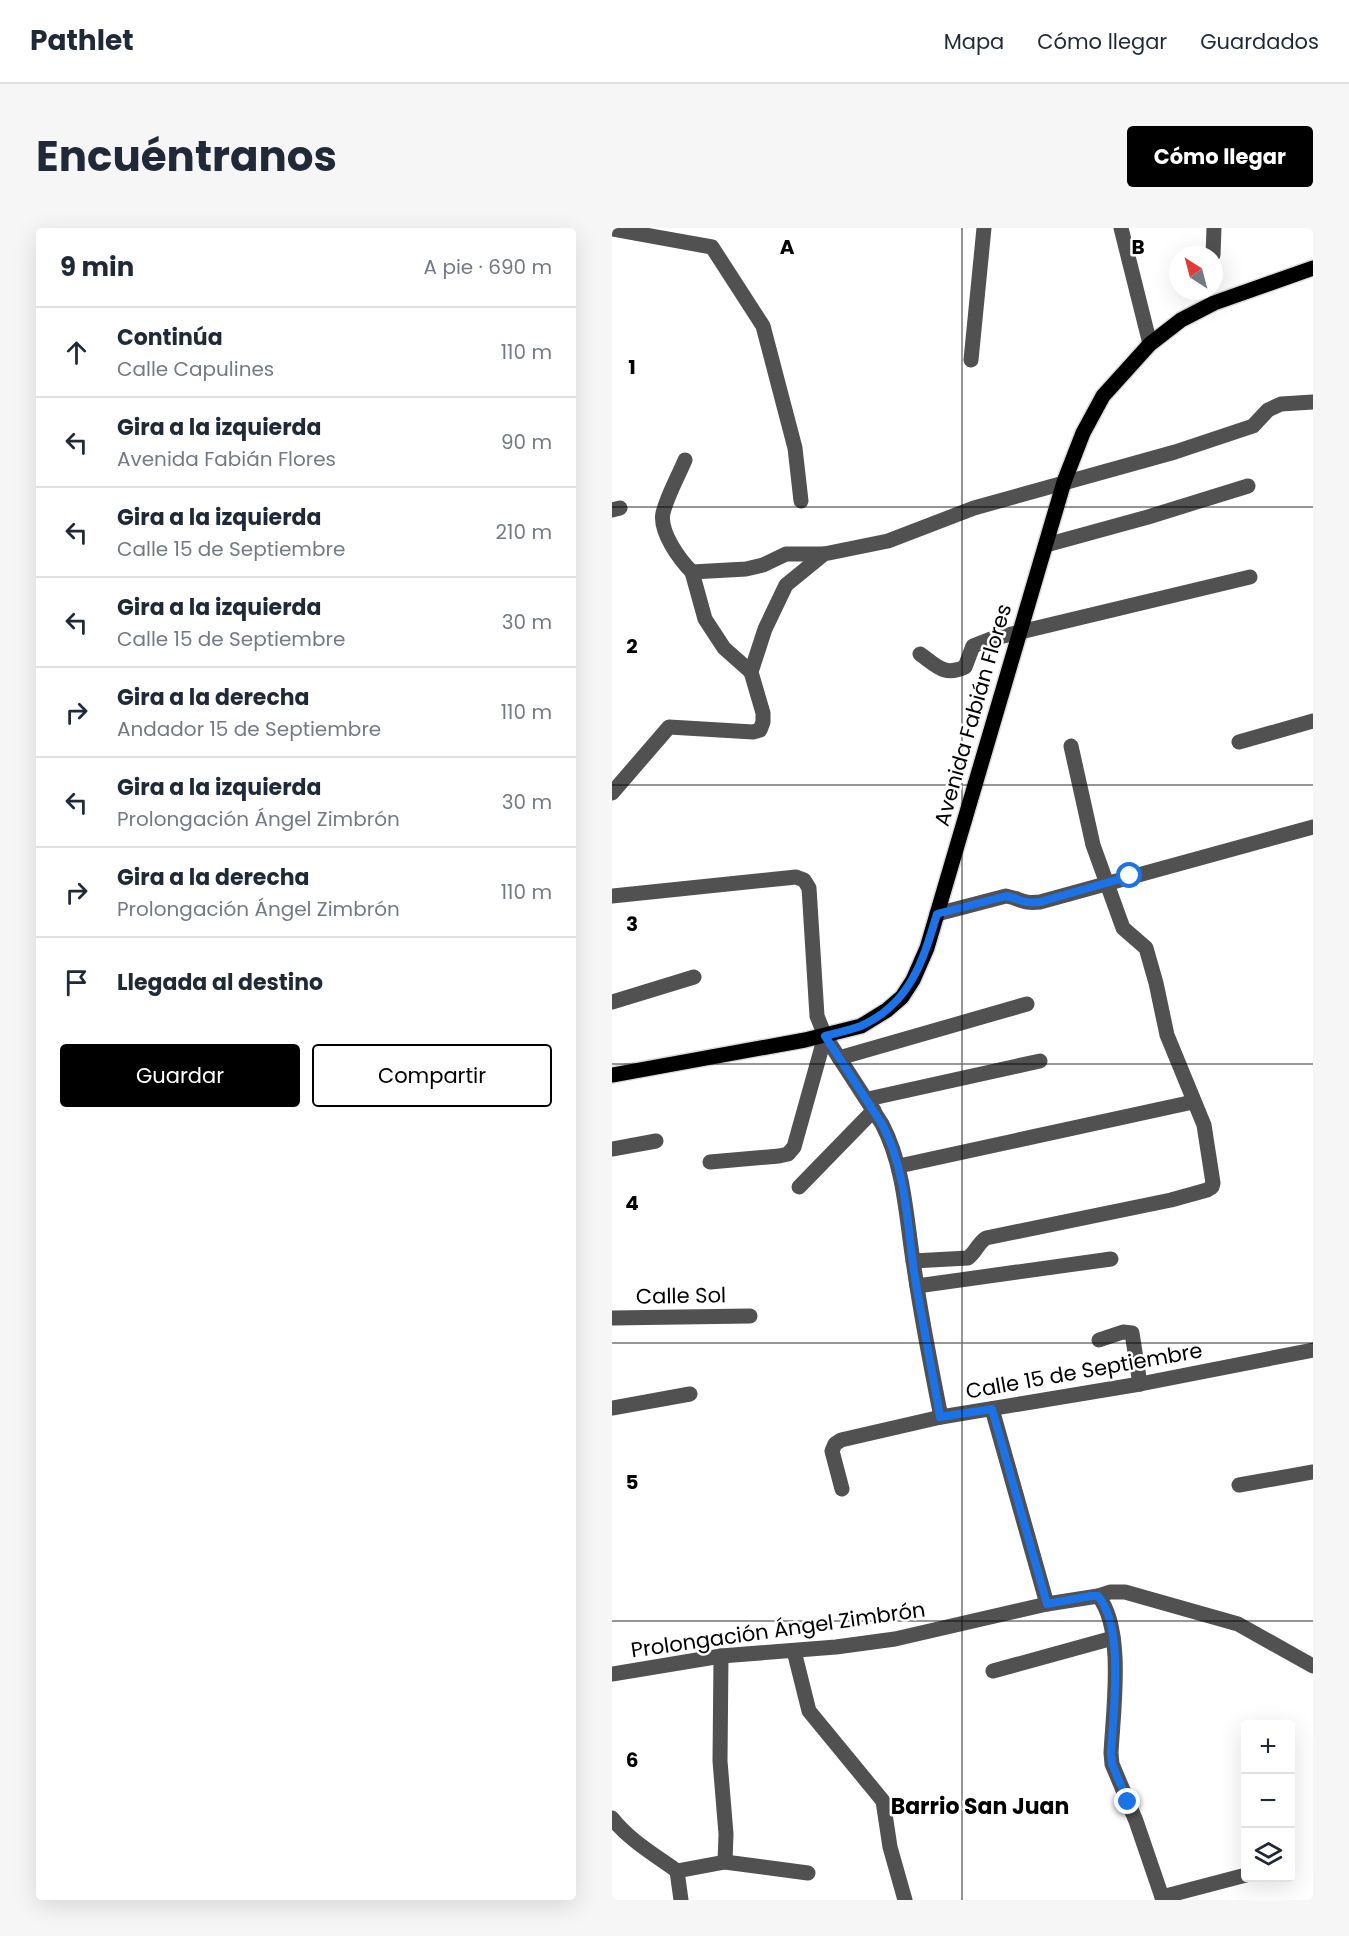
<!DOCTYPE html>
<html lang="es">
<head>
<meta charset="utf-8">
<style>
	:root { --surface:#fff; --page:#f6f6f7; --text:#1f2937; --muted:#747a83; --line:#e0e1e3; --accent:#000 }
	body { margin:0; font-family:Poppins,sans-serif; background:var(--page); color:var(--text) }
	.controls { position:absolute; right:18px; bottom:18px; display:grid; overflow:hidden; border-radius:6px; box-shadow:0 6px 24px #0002 }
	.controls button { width:54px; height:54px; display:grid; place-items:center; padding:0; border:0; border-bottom:2px solid var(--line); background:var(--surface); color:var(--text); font:30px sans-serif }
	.compass { position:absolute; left:557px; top:18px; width:54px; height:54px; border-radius:50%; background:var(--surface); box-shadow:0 6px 24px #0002; rotate:324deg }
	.stop { position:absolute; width:18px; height:18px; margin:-14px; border:4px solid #1a73e8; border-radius:50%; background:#fff }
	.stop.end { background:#1a73e8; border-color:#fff; box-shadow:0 2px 6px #0008 }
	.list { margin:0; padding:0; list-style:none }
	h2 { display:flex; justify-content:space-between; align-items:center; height:78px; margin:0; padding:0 24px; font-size:26px }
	h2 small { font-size:20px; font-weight:400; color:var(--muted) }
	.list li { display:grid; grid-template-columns:39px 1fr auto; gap:18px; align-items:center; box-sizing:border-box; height:90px; padding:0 24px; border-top:2px solid var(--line) }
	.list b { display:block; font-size:22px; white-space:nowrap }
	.list p { margin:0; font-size:20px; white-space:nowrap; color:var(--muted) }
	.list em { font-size:20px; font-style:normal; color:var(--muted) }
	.actions { display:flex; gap:12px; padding:18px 24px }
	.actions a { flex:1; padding:14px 0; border:2px solid var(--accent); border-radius:6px; text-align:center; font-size:21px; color:var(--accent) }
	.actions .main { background:var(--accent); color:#fff }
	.icon { flex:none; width:33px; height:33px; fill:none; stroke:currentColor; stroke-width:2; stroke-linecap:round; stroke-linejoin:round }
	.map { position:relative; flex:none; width:701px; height:1672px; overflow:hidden; border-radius:6px }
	header { display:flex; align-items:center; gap:36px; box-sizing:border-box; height:84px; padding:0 30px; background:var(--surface); border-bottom:2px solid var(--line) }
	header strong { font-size:28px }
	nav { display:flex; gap:33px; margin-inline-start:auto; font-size:21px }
	.intro { display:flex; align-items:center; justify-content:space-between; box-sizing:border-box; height:144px; padding:0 36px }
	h1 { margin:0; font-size:42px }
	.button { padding:15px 27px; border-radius:6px; background:var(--accent); color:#fff; font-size:21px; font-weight:700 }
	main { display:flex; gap:36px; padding:0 36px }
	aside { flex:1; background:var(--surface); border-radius:6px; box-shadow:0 6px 24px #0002 }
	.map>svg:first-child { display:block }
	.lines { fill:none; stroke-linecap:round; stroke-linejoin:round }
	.major-casing { stroke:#dbdbdb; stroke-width:18 }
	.minor { stroke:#515151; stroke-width:15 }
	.major { stroke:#000; stroke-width:15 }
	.route { stroke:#1a73e8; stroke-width:8 }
	.grid { fill:none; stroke:#000; stroke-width:1.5; stroke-opacity:0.55 }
	.labels { text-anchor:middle; stroke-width:5; stroke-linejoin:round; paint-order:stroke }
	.street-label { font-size:21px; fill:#000; stroke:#fff }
	.neighbourhood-label { font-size:22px; font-weight:bold; fill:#000; stroke:#fff }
	.grid-label { font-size:20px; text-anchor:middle; font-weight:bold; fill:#000; stroke:#fff; stroke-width:5; stroke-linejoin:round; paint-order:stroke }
</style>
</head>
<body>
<header>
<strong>Pathlet</strong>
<nav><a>Mapa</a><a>Cómo llegar</a><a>Guardados</a></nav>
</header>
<div class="intro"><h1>Encuéntranos</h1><a class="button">Cómo llegar</a></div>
<main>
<aside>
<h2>9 min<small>A pie · 690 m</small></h2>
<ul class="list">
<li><svg class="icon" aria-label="ahead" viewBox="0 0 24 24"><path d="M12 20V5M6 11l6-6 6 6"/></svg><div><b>Continúa</b><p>Calle Capulines</p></div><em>110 m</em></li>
<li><svg class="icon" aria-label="left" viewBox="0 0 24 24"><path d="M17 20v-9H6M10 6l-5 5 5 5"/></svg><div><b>Gira a la izquierda</b><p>Avenida Fabián Flores</p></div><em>90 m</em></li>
<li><svg class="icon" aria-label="left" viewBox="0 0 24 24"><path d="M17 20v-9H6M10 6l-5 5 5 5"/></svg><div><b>Gira a la izquierda</b><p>Calle 15 de Septiembre</p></div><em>210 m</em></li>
<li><svg class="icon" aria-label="left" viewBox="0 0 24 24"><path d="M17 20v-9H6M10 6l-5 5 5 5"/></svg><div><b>Gira a la izquierda</b><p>Calle 15 de Septiembre</p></div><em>30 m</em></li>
<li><svg class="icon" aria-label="right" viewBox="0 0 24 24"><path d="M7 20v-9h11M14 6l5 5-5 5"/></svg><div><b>Gira a la derecha</b><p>Andador 15 de Septiembre</p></div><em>110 m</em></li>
<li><svg class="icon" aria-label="left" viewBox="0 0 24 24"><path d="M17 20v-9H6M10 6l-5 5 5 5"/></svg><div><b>Gira a la izquierda</b><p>Prolongación Ángel Zimbrón</p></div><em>30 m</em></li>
<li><svg class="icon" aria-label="right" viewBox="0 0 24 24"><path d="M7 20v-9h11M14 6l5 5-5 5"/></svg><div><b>Gira a la derecha</b><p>Prolongación Ángel Zimbrón</p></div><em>110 m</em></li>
<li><svg class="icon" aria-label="arrive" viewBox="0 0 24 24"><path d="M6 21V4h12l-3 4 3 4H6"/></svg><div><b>Llegada al destino</b></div></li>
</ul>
<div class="actions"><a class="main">Guardar</a><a>Compartir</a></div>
</aside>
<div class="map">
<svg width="701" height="1672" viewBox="0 0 701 1672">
	<rect width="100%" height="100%" fill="#fff"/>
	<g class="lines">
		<g class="major-casing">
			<polyline id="major" points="0,847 193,812 249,798 275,782 290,769 301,752 315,720 452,254 471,205 491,168 538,116 569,92 602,75 701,40"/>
		</g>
		<g class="minor">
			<polyline points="509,0 538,116"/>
			<polyline points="0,1 100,19 151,98 183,220 189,273"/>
			<polyline points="601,27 602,0"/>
			<polyline points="359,132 372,0"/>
			<path d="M73,232C66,249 55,268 51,285C47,304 68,332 80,344L134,341L151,337L174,326H212"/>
			<polyline points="0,282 8,280"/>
			<polyline points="434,317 536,289 636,258"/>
			<polyline points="80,344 93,391 112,420 139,444"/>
			<path d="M308,426C324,437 332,449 353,439L361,418L379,411L638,349"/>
			<polyline points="627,514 701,493"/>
			<polyline points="0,565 57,499 141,504 148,502 151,494 151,485 139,444 153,401 174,357 212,326 276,313 362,280 563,224 641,198 656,182 669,176 701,174"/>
			<path d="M0,668L184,649L192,652L197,660L205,788L213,808L270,896C293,940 294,991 302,1039C309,1089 319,1139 329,1189"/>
			<path d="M325,686L394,668C410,671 410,676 428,674L701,599"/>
			<polyline points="0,774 82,749"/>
			<polyline points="227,830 415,776"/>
			<polyline points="256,871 428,833"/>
			<polyline points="0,921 44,913"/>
			<polyline points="98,934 167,928 176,926 182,919 213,808"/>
			<polyline points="287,938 581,874"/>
			<polyline points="187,959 262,882"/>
			<path d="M301,1033L356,1030C364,1024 366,1015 374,1010L559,972L595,962L600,959L601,955L592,897L555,807L544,755L534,720L511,700L481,617L459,518"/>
			<polyline points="305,1058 499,1031"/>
			<polyline points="0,1090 138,1088"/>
			<polyline points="487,1112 511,1104 520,1105 528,1156"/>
			<polyline points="0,1180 78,1166"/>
			<polyline points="380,1181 435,1376"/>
			<polyline points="627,1257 701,1244"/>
			<polyline points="230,1261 220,1223 223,1216 229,1212 329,1189 528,1156 701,1122"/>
			<polyline points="486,1368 498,1364 513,1364 626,1396 701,1438"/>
			<polyline points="182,1423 197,1483 271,1573 278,1619 293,1672"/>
			<polyline points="109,1428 108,1533 114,1606 113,1634"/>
			<polyline points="381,1443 501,1410"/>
			<path d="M0,1446L109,1428L224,1419L283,1411L435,1376L486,1368C513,1400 501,1484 499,1525L500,1536L524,1593L551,1672"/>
			<path d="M0,1590C17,1612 43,1627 65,1643L69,1672"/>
			<polyline points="65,1643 113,1634 196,1645"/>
			<polyline points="550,1669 634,1647"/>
		</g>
		<use href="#major" class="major"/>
	</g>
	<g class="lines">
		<path class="route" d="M516,1574L500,1536L499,1525C501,1485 513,1400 486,1368H479L435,1376L380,1181L328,1189C320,1141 310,1092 302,1044C295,994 294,941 270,896L213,808C225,805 238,802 249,798C298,776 311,733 325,686L394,668C410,671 410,676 428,674L518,648"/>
	</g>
	<path class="grid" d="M350,0V1672M0,279H701M0,557H701M0,836H701M0,1115H701M0,1393H701"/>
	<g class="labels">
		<g class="street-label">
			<text transform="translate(361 487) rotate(-74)" y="7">Avenida Fabián Flores</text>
			<text transform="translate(69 1068) rotate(-1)" y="7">Calle Sol</text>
			<text transform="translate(472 1143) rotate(-10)" y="7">Calle 15 de Septiembre</text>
			<text transform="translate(166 1402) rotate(-8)" y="7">Prolongación Ángel Zimbrón</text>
		</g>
		<g class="neighbourhood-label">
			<text x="368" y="1586">Barrio San Juan</text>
		</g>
	</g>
	<g class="grid-label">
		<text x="175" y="26">A</text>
		<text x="526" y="26">B</text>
		<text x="20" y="146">1</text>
		<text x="20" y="425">2</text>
		<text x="20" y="703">3</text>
		<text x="20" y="982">4</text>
		<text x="20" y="1261">5</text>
		<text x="20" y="1539">6</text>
	</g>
</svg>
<div class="controls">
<button>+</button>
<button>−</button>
<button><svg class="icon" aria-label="layers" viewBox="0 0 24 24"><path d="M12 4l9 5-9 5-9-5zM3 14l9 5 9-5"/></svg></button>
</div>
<svg class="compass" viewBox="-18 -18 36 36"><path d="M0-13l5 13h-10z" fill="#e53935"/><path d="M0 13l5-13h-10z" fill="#747a83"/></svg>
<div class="stop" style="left:518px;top:648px"></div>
<div class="stop end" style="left:516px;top:1574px"></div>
</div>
</main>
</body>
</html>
